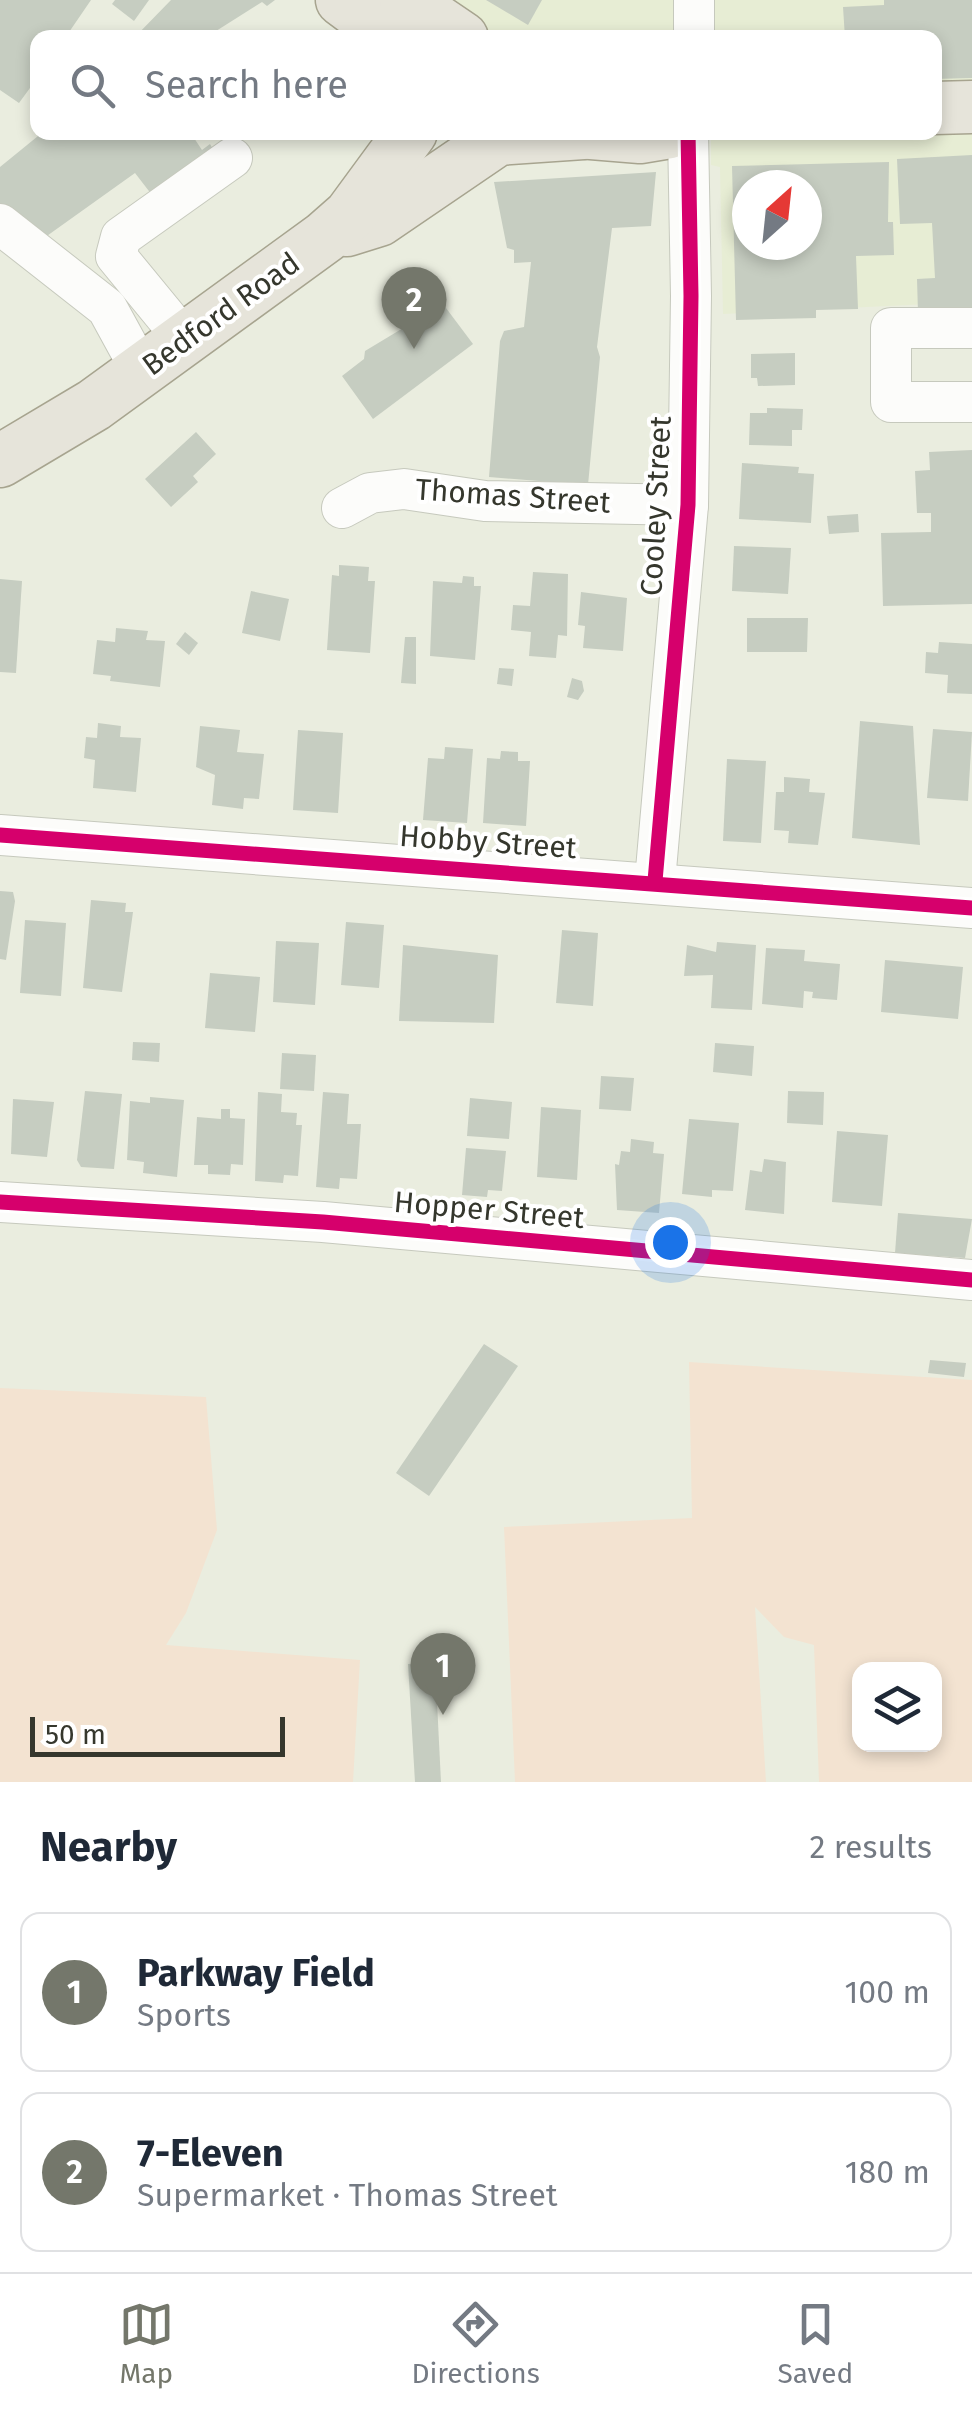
<!DOCTYPE html>
<html lang="en">
<head>
<meta charset="utf-8">
<style>
	:root { --surface:#fff; --page:#f6f6f7; --text:#1f2937; --muted:#747a83; --line:#e0e1e3; --accent:#74776b }
	body { margin:0; font-family:"Fira Sans",sans-serif; background:var(--page); color:var(--text) }
	.controls { position:absolute; right:30px; bottom:30px; display:grid; overflow:hidden; border-radius:20px; box-shadow:0 5px 15px #0003 }
	.controls button { width:90px; height:90px; display:grid; place-items:center; padding:0; border:0; border-bottom:2px solid var(--line); background:var(--surface); color:var(--text); font:50px sans-serif }
	.compass { position:absolute; left:732px; top:170px; width:90px; height:90px; border-radius:50%; background:var(--surface); box-shadow:0 5px 15px #0003; rotate:27deg }
	.scale { position:absolute; left:30px; bottom:25px; width:255px; box-sizing:border-box; padding-left:10px; border:5px solid #35372d; border-top:0; font-size:28px; line-height:35px; white-space:nowrap; color:#35372d; -webkit-text-stroke:8px #fff; paint-order:stroke }
	.you { position:absolute; left:670px; top:1242px; width:35px; height:35px; margin:-25px; border:8px solid #fff; border-radius:50%; background:#1a73e8; box-shadow:0 0 0 15px #1a73e833 }
	.badge { display:grid; place-items:center; width:65px; height:65px; border-radius:50%; background:var(--accent); color:#fff; font-size:32px; font-weight:700 }
	.pin { position:absolute; translate:-50% -82px; filter:drop-shadow(0 2px 5px #0008) }
	.pin::after { content:''; position:absolute; top:52px; width:35px; height:30px; background:inherit; clip-path:polygon(0 0,100% 0,50% 100%) }
	.list { margin:0; padding:0; list-style:none }
	h2 { display:flex; justify-content:space-between; align-items:center; height:130px; margin:0; padding:0 40px; font-size:42px }
	h2 small { font-size:32px; font-weight:400; color:var(--muted) }
	.list li { display:grid; grid-template-columns:65px 1fr auto; gap:30px; align-items:center; box-sizing:border-box; height:160px; margin:0 20px 20px; padding:0 20px; border:2px solid var(--line); border-radius:20px }
	.list b { display:block; font-size:38px; white-space:nowrap }
	.list p { margin:0; font-size:32px; white-space:nowrap; color:var(--muted) }
	.list em { font-size:32px; font-style:normal; color:var(--muted) }
	.icon { flex:none; width:55px; height:55px; fill:none; stroke:currentColor; stroke-width:2; stroke-linecap:round; stroke-linejoin:round }
	.map { position:relative; flex:none; width:972px; height:1782px; overflow:hidden }
	.search { position:absolute; background:var(--surface); box-shadow:0 5px 15px #0003; left:30px; right:30px; top:30px; height:110px; display:flex; align-items:center; gap:25px; box-sizing:border-box; padding:0 35px; border-radius:20px; color:var(--muted); font-size:38px }
	.sheet { height:490px; background:var(--surface) }
	nav { display:flex; justify-content:space-around; align-items:center; box-sizing:border-box; height:140px; border-top:2px solid var(--line); background:var(--surface); font-size:28px; color:var(--muted) }
	nav a { display:grid; justify-items:center; gap:5px }
	nav .on { color:var(--accent) }
	.map>svg:first-child { display:block }
	.built { fill:#e7edd4; fill-rule:evenodd }
	.green { fill:#f3e3d1; fill-rule:evenodd }
	.building { fill:#c6cdc1; fill-rule:evenodd }
	.lines { fill:none; stroke-linecap:round; stroke-linejoin:round }
	.minor-casing { stroke:#c6c9bd; stroke-width:42 }
	.major-casing { stroke:#a7a48f; stroke-width:55 }
	.minor { stroke:#fcfcfa; stroke-width:40 }
	.major { stroke:#e6e4da; stroke-width:52 }
	.cycleway-casing { stroke:#fff; stroke-width:21 }
	.cycleway { stroke:#d6006c; stroke-width:15 }
	.labels { text-anchor:middle; stroke-width:8; stroke-linejoin:round; paint-order:stroke }
	.street-label { font-size:30px; fill:#35372d; stroke:#fff }
</style>
</head>
<body>
<div class="map">
<svg width="972" height="1782" viewBox="0 0 972 1782">
	<rect width="100%" height="100%" fill="#eaeddf"/>
	<path class="built" d="M431,0H972V302L723,314L720,167L711,165V133L934,132V38L499,37ZM747,185H807V245H747Z"/>
	<g class="green">
		<path d="M689,1362L972,1380V1782H819L814,1645L784,1637L755,1607L766,1782H515L504,1527L692,1518ZM860,1670H934V1744H860Z"/>
		<polygon points="0,1388 206,1397 217,1530 186,1613 166,1645 360,1660 353,1782 0,1782"/>
	</g>
	<g class="building">
		<polygon points="0,0 91,0 65,38 38,38 38,77 19,103 0,90"/>
		<polygon points="115,0 149,0 134,21 112,4"/>
		<polygon points="171,0 275,0 267,6 262,2 205,38 134,38"/>
		<polygon points="486,0 542,0 528,25"/>
		<polygon points="884,0 972,0 972,78 934,79 934,38 845,38 843,7 884,5"/>
		<polygon points="43,132 190,132 202,150 210,144 214,151 152,195 135,173 37,243 0,215 0,167"/>
		<polygon points="972,155 972,311 918,313 917,279 935,278 932,223 900,224 897,159"/>
		<path d="M889,162L888,222H893L894,255L856,256L858,309L816,310V318L736,320L732,166ZM747,185H807V245H747Z"/>
		<polygon points="656,172 651,226 612,228 597,347 600,357 588,485 489,477 500,341 504,331 524,327 531,262 514,263 514,250 507,248 494,182"/>
		<polygon points="443,304 473,344 373,419 342,376 364,359 365,351"/>
		<polygon points="795,353 795,385 758,386 757,378 751,378 751,354"/>
		<polygon points="767,408 803,409 802,430 792,430 792,446 749,445 750,413 767,413"/>
		<polygon points="196,432 216,454 193,476 198,482 171,507 145,479"/>
		<polygon points="972,450 972,604 883,606 881,533 931,532 931,513 917,513 915,471 930,470 929,452"/>
		<polygon points="742,463 799,467 798,473 814,474 811,523 739,519"/>
		<polygon points="858,514 859,532 829,534 827,516"/>
		<polygon points="734,546 791,548 788,594 732,591"/>
		<polygon points="339,565 369,567 368,581 375,581 370,653 327,650 332,575 339,576"/>
		<polygon points="533,572 568,574 567,636 558,635 556,658 529,656 531,632 511,630 513,605 530,606"/>
		<polygon points="463,576 474,577 474,586 481,586 475,660 430,656 433,581 462,583"/>
		<polygon points="0,579 22,581 16,673 0,672"/>
		<polygon points="251,591 289,599 280,641 242,633"/>
		<polygon points="581,592 627,598 623,651 583,648 585,626 578,625"/>
		<polygon points="747,618 808,618 807,652 747,652"/>
		<polygon points="116,628 148,631 146,640 165,641 160,687 110,681 111,676 93,674 97,640 115,642"/>
		<polygon points="185,632 198,643 189,655 176,644"/>
		<polygon points="405,637 416,637 416,684 401,683"/>
		<polygon points="939,642 972,644 972,694 947,693 948,675 925,673 926,652 938,653"/>
		<polygon points="499,668 514,669 512,686 497,684"/>
		<polygon points="572,678 582,681 584,691 578,700 567,697"/>
		<polygon points="860,721 913,726 920,845 852,838"/>
		<polygon points="98,723 121,726 120,737 141,738 136,792 93,788 95,760 84,758 86,737 97,738"/>
		<polygon points="200,726 240,730 237,752 264,754 259,799 244,798 243,809 212,805 215,775 196,767"/>
		<polygon points="933,729 972,732 968,801 927,798"/>
		<polygon points="298,730 343,733 338,813 293,810"/>
		<polygon points="445,747 473,749 467,823 423,820 428,758 444,759"/>
		<polygon points="501,751 518,752 518,761 530,761 526,826 483,823 487,758 500,759"/>
		<polygon points="727,759 766,761 761,843 723,841"/>
		<polygon points="784,777 810,779 809,792 825,793 818,845 788,843 789,831 774,830 776,792 784,792"/>
		<polygon points="0,891 13,892 15,901 6,960 0,959"/>
		<polygon points="91,900 126,903 125,912 133,912 122,992 83,988"/>
		<polygon points="25,920 66,923 61,996 20,993"/>
		<polygon points="346,922 384,925 379,988 341,985"/>
		<polygon points="562,930 598,933 593,1006 556,1003"/>
		<polygon points="276,941 319,943 315,1005 273,1002"/>
		<polygon points="717,942 756,945 752,1010 711,1008 713,975 684,976 687,945 716,952"/>
		<polygon points="403,945 498,955 494,1023 399,1021"/>
		<polygon points="766,948 805,950 804,961 840,964 837,1000 812,998 813,992 804,991 803,1008 762,1004"/>
		<polygon points="885,960 963,967 958,1019 881,1012"/>
		<polygon points="210,973 260,977 255,1032 205,1028"/>
		<polygon points="133,1042 160,1043 159,1062 132,1060"/>
		<polygon points="715,1043 754,1046 752,1076 713,1072"/>
		<polygon points="282,1053 316,1055 314,1091 280,1089"/>
		<polygon points="601,1076 634,1078 631,1111 599,1109"/>
		<polygon points="85,1091 122,1094 114,1169 81,1167 77,1160"/>
		<polygon points="788,1091 824,1092 823,1125 787,1123"/>
		<polygon points="258,1092 282,1094 281,1112 297,1113 296,1125 302,1125 298,1176 284,1175 283,1183 255,1181"/>
		<polygon points="323,1092 349,1094 347,1124 361,1124 357,1179 340,1178 339,1189 316,1187"/>
		<polygon points="150,1097 184,1100 177,1177 143,1173 144,1162 127,1160 130,1101 150,1103"/>
		<polygon points="470,1098 512,1102 509,1139 467,1136"/>
		<polygon points="13,1099 54,1102 47,1157 11,1154"/>
		<polygon points="541,1107 581,1110 577,1180 537,1177"/>
		<polygon points="221,1109 230,1109 230,1118 245,1119 243,1165 231,1164 230,1175 208,1174 208,1165 194,1165 197,1117 221,1119"/>
		<polygon points="689,1119 739,1123 733,1191 712,1190 712,1197 682,1194"/>
		<polygon points="837,1131 888,1135 882,1206 832,1202"/>
		<polygon points="631,1139 654,1142 653,1153 664,1154 659,1213 617,1210 615,1164 619,1165 621,1151 630,1152"/>
		<polygon points="466,1148 506,1151 502,1191 488,1190 487,1197 462,1195"/>
		<polygon points="764,1159 786,1162 784,1214 745,1210 750,1170 762,1172"/>
		<polygon points="898,1213 972,1219 965,1258 895,1253"/>
		<polygon points="484,1344 518,1366 429,1496 396,1473"/>
		<polygon points="930,1360 966,1363 964,1377 928,1373"/>
		<polygon points="435,1662 441,1782 415,1782 408,1664"/>
	</g>
	<g class="lines">
		<g class="minor-casing">
			<g id="minor">
				<polyline points="694,38 694,0"/>
				<polyline points="0,224 107,308 142,372"/>
				<polyline points="972,328 891,328 891,402 972,402"/>
				<polyline points="185,340 116,256 121,237 232,158"/>
				<polyline points="342,508 370,493 404,489 485,501 688,505"/>
				<polyline points="0,835 972,908"/>
				<polyline points="655,881 688,505 691,296 688,132"/>
				<polyline points="0,1202 323,1222 972,1280"/>
			</g>
		</g>
		<g class="major-casing">
			<g id="major">
				<polyline points="342,0 393,38"/>
				<polyline points="406,0 462,38"/>
				<polyline points="934,108 972,107"/>
				<polyline points="579,132 640,137 670,132"/>
				<polyline points="347,230 379,220 498,139 583,133"/>
				<polyline points="0,461 94,405 325,237 350,215 411,132"/>
			</g>
		</g>
		<use href="#minor" class="minor"/>
		<use href="#major" class="major"/>
		<g class="cycleway-casing">
			<g id="cycleway">
				<polyline points="0,835 972,908"/>
				<polyline points="655,881 688,505 691,296 688,132"/>
				<polyline points="0,1202 323,1222 972,1280"/>
			</g>
		</g>
		<use href="#cycleway" class="cycleway"/>
	</g>
	<g class="labels">
		<g class="street-label">
			<text transform="translate(221 314) rotate(-36)" y="10">Bedford Road</text>
			<text transform="translate(513 496) rotate(4)" y="10">Thomas Street</text>
			<text transform="translate(656 506) rotate(-87)" y="10">Cooley Street</text>
			<text transform="translate(488 842) rotate(4)" y="10">Hobby Street</text>
			<text transform="translate(489 1210) rotate(5)" y="10">Hopper Street</text>
		</g>
	</g>
</svg>
<div class="controls">
<button><svg class="icon" aria-label="layers" viewBox="0 0 24 24"><path d="M12 4l9 5-9 5-9-5zM3 14l9 5 9-5"/></svg></button>
</div>
<svg class="compass" viewBox="-18 -18 36 36"><path d="M0-13l5 13h-10z" fill="#e53935"/><path d="M0 13l5-13h-10z" fill="#747a83"/></svg>
<div class="scale">50 m</div>
<div class="you"></div>
<div class="pin badge" style="left:443px;top:1715px">1</div>
<div class="pin badge" style="left:414px;top:349px">2</div>
<div class="search"><svg class="icon" aria-label="search" viewBox="0 0 24 24"><circle cx="10" cy="10" r="6"/><path d="M15 15l6 6"/></svg>Search here</div>
</div>
<section class="sheet">
<h2>Nearby<small>2 results</small></h2>
<ul class="list">
<li><span class="badge">1</span><div><b>Parkway Field</b><p>Sports</p></div><em>100 m</em></li>
<li><span class="badge">2</span><div><b>7-Eleven</b><p>Supermarket · Thomas Street</p></div><em>180 m</em></li>
</ul>
</section>
<nav>
<a class="on"><svg class="icon" aria-label="map" viewBox="0 0 24 24"><path d="M3 6l6-2 6 2 6-2v14l-6 2-6-2-6 2zM9 4v14M15 6v14"/></svg>Map</a>
<a><svg class="icon" aria-label="directions" viewBox="0 0 24 24"><path d="M12 3l9 9-9 9-9-9zM9 14v-3h6M13 9l2 2-2 2"/></svg>Directions</a>
<a><svg class="icon" aria-label="saved" viewBox="0 0 24 24"><path d="M7 4h10v16l-5-4-5 4z"/></svg>Saved</a>
</nav>
</body>
</html>
